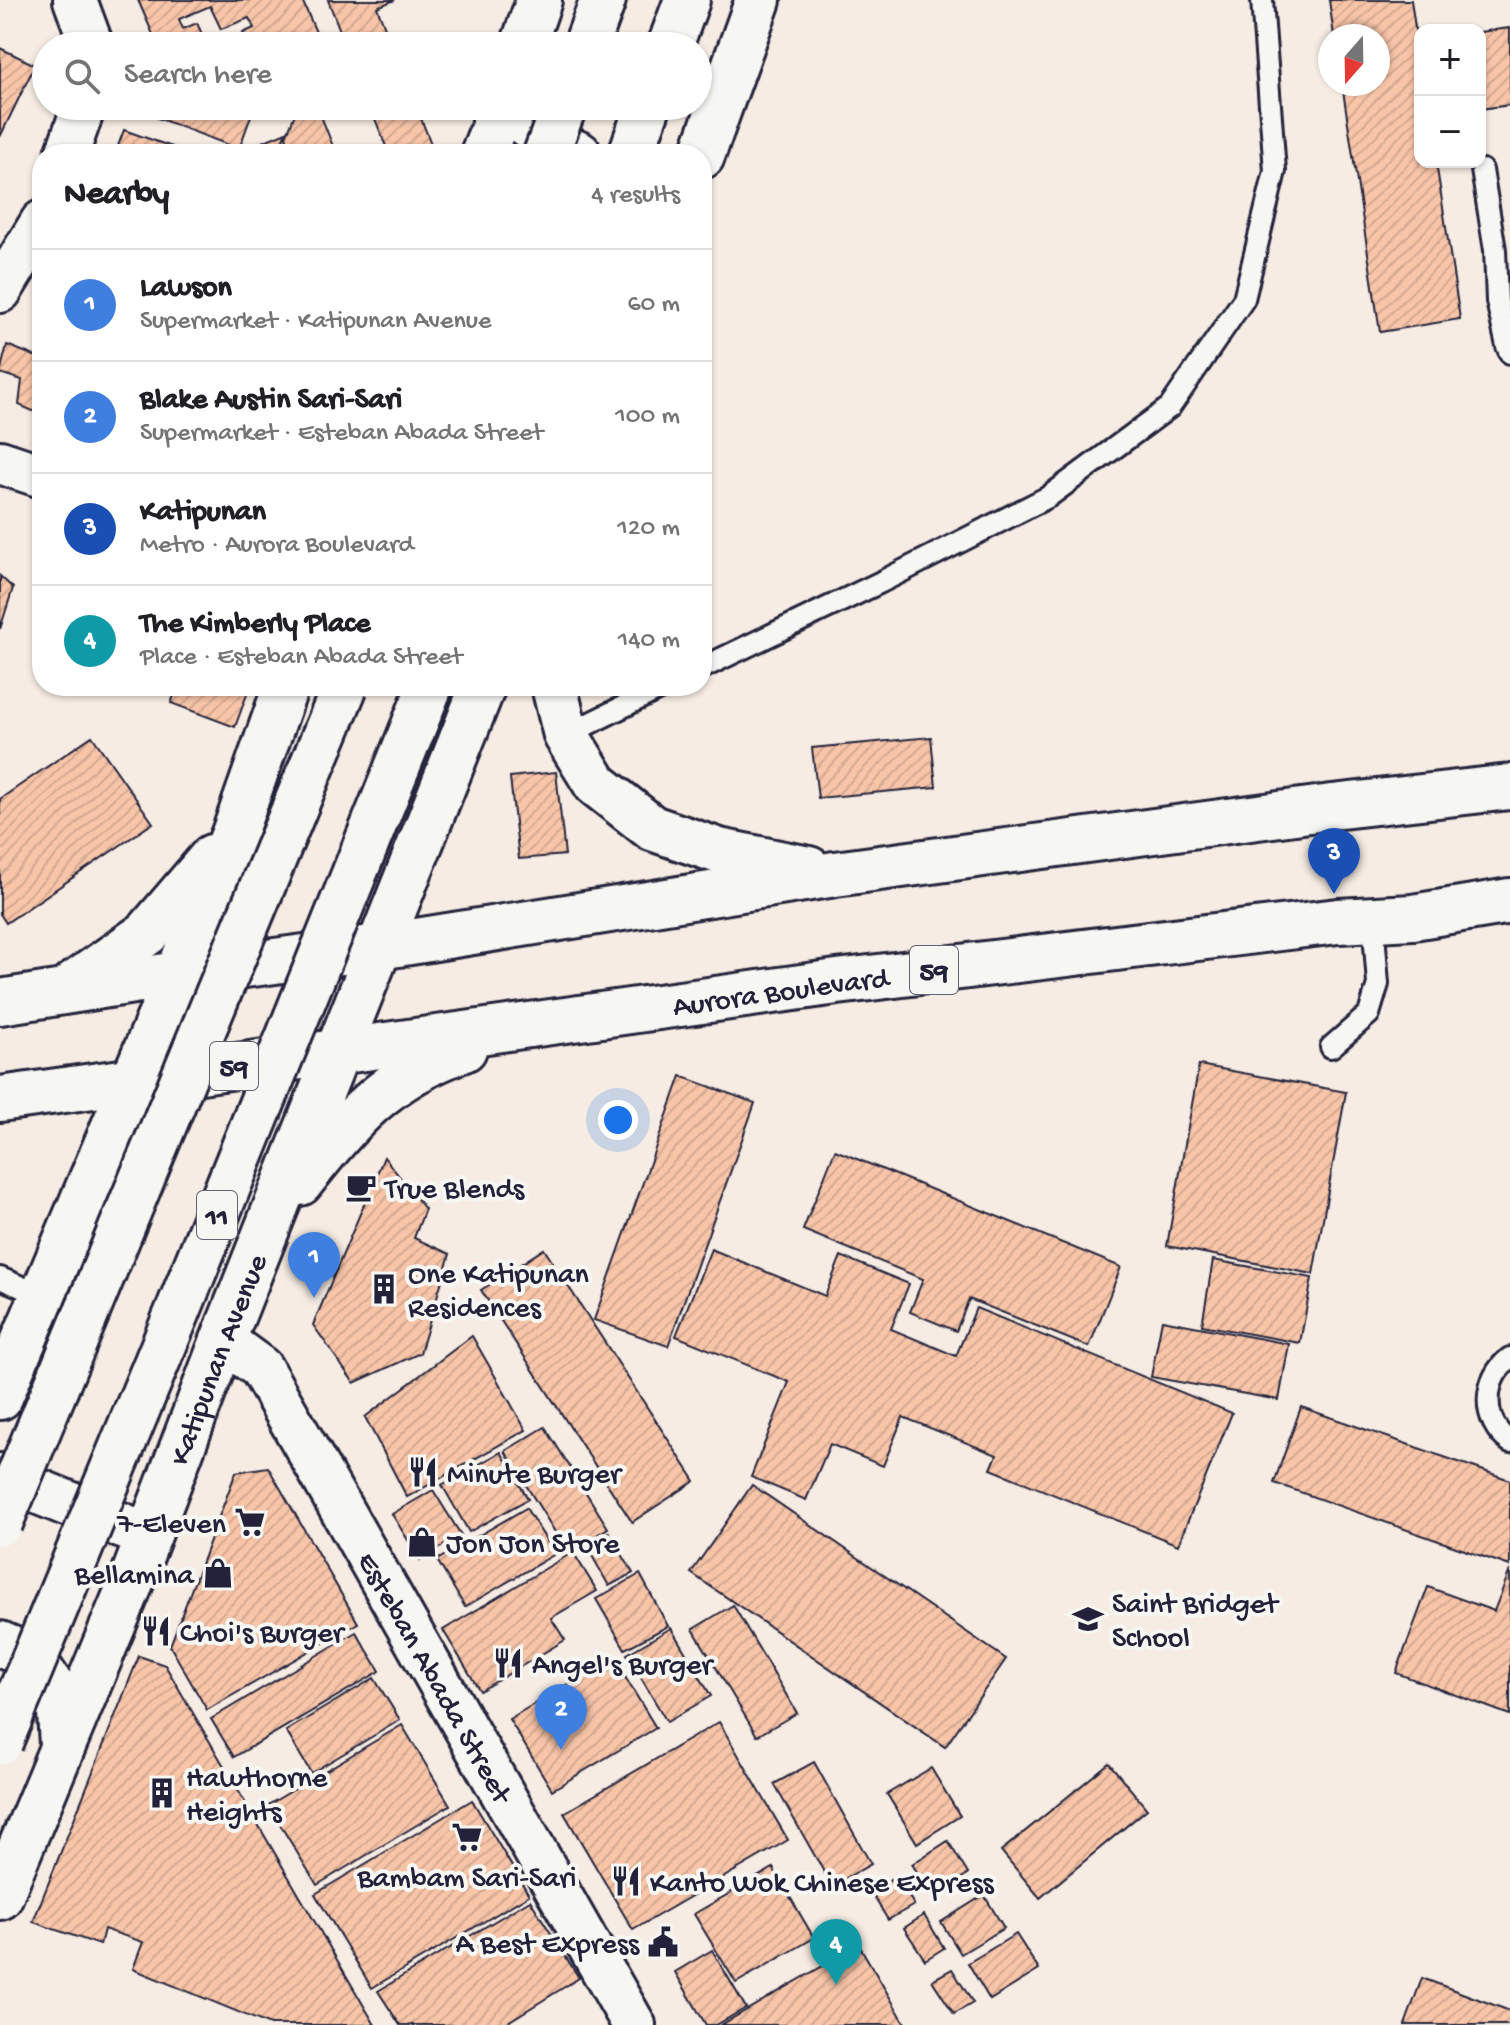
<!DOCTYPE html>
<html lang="en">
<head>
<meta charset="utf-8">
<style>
	:root { --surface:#fff; --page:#f6f6f6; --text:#202124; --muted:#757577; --line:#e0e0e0; --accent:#22223b }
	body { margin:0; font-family:"Gochi Hand",sans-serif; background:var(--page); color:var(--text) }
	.controls { position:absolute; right:24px; top:24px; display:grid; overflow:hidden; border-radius:16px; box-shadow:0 2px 6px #0004 }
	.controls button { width:72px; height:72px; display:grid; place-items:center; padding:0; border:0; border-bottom:2px solid var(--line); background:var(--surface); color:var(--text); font:40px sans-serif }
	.compass { position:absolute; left:1318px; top:24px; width:72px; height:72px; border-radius:50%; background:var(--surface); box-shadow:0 2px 6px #0004; rotate:200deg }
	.you { position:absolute; left:618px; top:1120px; width:28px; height:28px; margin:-20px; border:6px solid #fff; border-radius:50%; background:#1a73e8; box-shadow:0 0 0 12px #1a73e833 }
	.badge { display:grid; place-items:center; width:52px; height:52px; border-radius:50%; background:var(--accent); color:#fff; font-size:26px; font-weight:700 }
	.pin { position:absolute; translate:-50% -66px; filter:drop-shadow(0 2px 4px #0008) }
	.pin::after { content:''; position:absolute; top:42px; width:28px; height:24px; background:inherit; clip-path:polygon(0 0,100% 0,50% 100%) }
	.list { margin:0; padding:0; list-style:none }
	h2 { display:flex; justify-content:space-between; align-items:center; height:104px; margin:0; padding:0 32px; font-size:34px }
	h2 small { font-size:26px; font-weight:400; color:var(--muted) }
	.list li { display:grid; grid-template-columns:52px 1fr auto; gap:24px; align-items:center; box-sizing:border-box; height:112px; padding:0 32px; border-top:2px solid var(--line) }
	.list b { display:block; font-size:30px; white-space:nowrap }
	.list p { margin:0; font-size:26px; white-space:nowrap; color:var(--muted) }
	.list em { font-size:26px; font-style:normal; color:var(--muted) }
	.icon { flex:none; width:44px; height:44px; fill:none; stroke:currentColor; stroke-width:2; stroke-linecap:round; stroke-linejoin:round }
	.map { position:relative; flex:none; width:1510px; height:2025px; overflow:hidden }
	.search { position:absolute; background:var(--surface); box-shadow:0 2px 6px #0004; left:32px; top:32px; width:680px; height:88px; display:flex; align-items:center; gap:20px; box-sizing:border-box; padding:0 28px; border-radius:44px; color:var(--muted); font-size:30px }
	.panel { position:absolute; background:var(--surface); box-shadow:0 2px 6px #0004; left:32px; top:144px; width:680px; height:552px; border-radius:32px }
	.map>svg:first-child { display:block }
	.building { fill:url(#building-hatch); stroke:#22223b; stroke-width:2 }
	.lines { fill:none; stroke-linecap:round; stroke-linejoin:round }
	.service-casing { stroke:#22223b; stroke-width:26 }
	.minor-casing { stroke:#22223b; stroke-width:48 }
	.primary-casing { stroke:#22223b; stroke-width:50 }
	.service { stroke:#f6f6f2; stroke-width:20 }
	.minor { stroke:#f6f6f2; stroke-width:42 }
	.primary { stroke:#f6f6f2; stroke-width:44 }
	.primary-bridge-casing { stroke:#22223b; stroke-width:50; stroke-linecap:butt }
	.primary-bridge { stroke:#f6f6f2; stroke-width:44 }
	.labels { text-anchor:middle; stroke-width:8; stroke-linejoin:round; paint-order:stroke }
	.shield { fill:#f6f6f2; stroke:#626272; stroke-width:2 }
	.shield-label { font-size:28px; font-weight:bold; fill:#22223b }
	.street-label { font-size:30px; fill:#22223b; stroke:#f6f6f2 }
	.poi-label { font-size:30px; fill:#22223b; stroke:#f6f6f2; text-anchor:start }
</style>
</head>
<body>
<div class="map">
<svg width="1510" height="2025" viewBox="0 0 1510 2025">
	<defs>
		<pattern id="building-hatch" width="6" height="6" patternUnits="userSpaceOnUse" patternTransform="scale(2)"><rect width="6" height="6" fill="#f8c5a8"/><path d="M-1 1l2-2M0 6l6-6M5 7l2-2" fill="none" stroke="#d4a992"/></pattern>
	</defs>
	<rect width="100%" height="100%" fill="#f6ece3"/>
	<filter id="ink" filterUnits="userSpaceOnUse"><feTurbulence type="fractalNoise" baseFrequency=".0125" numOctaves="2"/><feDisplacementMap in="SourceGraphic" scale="16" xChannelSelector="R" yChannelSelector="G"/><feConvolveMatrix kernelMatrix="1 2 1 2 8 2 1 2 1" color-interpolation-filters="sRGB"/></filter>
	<g filter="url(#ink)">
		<g class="building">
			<polygon points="138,0 302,0 322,46 249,46 243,33 254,28 249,18 221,29 210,6 179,19 183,29 197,23 207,45 158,46"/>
			<polygon points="328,0 395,0 377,7 392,46 346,46"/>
			<polygon points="1329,0 1411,0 1417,41 1420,40 1420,162 1436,162 1460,319 1380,332 1342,84 1378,84 1378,36 1334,36"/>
			<polygon points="1510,28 1510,105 1480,109 1480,32"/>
			<polygon points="0,48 35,65 0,137"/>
			<polygon points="141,106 235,106 252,113 239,149 139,111"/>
			<polygon points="298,106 317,106 336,154 293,154 286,137"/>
			<polygon points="370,106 416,106 435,154 389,154"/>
			<polygon points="124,130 192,154 115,154"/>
			<polygon points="286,132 279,149 262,142"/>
			<polygon points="7,345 42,359 42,415 19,405 22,380 0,373"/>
			<polygon points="0,576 13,588 0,629"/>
			<polygon points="178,686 250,686 235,727 171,703"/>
			<polygon points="92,736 153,823 6,923 0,914 0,799"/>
			<polygon points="931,737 936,787 818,798 812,748"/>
			<polygon points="556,772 565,855 519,859 510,777"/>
			<polygon points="1199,1065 1346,1092 1313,1274 1167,1246"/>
			<polygon points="681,1076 755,1103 668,1346 594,1320"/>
			<polygon points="835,1150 1121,1267 1089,1347 969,1299 956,1331 910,1312 923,1279 803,1230"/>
			<polygon points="384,1157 425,1209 414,1238 450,1254 420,1353 354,1383 313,1325"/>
			<polygon points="544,1249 695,1481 632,1522 481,1290"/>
			<polygon points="711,1249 825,1296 841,1256 909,1284 891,1329 956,1356 976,1308 1232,1413 1178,1545 991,1469 997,1455 903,1417 883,1466 830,1444 806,1500 751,1477 789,1382 676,1336"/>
			<polygon points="1213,1260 1312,1278 1300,1343 1202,1325"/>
			<polygon points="1162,1320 1289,1344 1279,1400 1151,1377"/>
			<polygon points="472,1336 526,1430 407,1497 365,1417"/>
			<polygon points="1301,1407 1510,1480 1510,1566 1274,1483"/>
			<polygon points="545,1427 608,1528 568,1553 505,1451"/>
			<polygon points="501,1452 528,1499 469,1532 442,1485"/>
			<polygon points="268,1467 358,1623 207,1710 170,1646 236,1472"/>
			<polygon points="752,1485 1006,1659 945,1747 691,1573"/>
			<polygon points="433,1490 461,1535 420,1560 392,1514"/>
			<polygon points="526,1508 555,1554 465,1607 437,1560"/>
			<polygon points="609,1532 633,1573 609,1586 586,1545"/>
			<polygon points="573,1552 597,1591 551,1618 565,1640 480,1691 443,1630"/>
			<polygon points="1510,1570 1510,1715 1396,1673 1428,1587 1494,1611"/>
			<polygon points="640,1574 668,1626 625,1649 596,1599"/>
			<polygon points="733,1605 797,1713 757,1736 693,1629"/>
			<polygon points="671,1628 711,1696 667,1722 627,1654"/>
			<polygon points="356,1632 380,1671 234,1757 211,1719"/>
			<polygon points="139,1656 165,1665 375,2025 270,2025 133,1969 143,1942 104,1929 100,1945 33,1922"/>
			<polygon points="613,1657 656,1728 552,1790 509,1719"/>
			<polygon points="374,1678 400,1720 311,1773 286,1731"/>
			<polygon points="719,1722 788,1840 633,1930 564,1813"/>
			<polygon points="402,1725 450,1805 317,1885 268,1805"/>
			<polygon points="814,1762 871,1864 832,1886 774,1784"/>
			<polygon points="1109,1763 1147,1809 1040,1898 1001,1851"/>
			<polygon points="931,1768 960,1816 917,1843 887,1794"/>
			<polygon points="472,1800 529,1895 372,1988 315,1894"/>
			<polygon points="948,1841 968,1874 932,1896 912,1864"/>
			<polygon points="773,1868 814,1938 736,1983 694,1914"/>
			<polygon points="897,1876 914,1905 888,1920 871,1892"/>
			<polygon points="984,1895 1004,1928 961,1954 941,1922"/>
			<polygon points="530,1900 579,1978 503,2025 400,2025 378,1991"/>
			<polygon points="924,1915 944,1948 925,1960 904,1928"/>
			<polygon points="1016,1934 1039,1970 990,2000 968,1963"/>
			<polygon points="859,1945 906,2025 721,2025"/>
			<polygon points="712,1950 746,2008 716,2025 706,2025 675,1972"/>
			<polygon points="952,1969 973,2003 954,2014 932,1980"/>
			<polygon points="1422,1978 1510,2011 1510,2025 1405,2025"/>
		</g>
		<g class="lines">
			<g class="service-casing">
				<g id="service">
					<polyline points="1482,170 1495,250 1497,301 1507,346 1510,353"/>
					<polyline points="702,668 881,582 1048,497 1170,407 1244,299 1275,171 1262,0"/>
					<polyline points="566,735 665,686"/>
					<polyline points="1331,1047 1369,1014 1378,984 1373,919"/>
					<polyline points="0,1278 43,1296"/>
					<path d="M1510,1358C1482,1379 1481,1421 1510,1442"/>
				</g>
			</g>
			<g class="minor-casing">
				<g id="minor">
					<polyline points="75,0 92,46"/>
					<polyline points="67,154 84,106"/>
					<polyline points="0,291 42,222"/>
					<polyline points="0,462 42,476"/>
					<path id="s1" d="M223,1340L261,1368L634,2025"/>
				</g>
			</g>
			<g class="primary-casing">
				<g id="primary">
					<polyline points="523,46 539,0"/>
					<polyline points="586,46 603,0"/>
					<polyline points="670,46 687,0"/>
					<path d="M504,106C529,127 548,142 579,154"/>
					<polyline points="483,154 502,106"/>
					<polyline points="631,154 648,106"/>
					<polyline points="702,156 758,0"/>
					<polyline points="554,686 566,735 596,784 652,828 719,851 809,869"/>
					<polyline points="73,985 147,933 212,857"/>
					<polyline points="0,1002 178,974 379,947 835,874 1332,807 1510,787"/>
					<path id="s2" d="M0,1099L837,982L1338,921L1413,917L1510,901"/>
					<path d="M300,1183C350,1120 385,1077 464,1049"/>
					<polyline points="0,1397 178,974 235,831 286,686"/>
					<polyline points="0,1476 148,1536"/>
					<polyline points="0,1644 19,1652 42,1672 59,1697 62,1745"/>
					<path id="s3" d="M0,1897L130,1585L223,1340L483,686"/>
				</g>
			</g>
			<use href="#service" class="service"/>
			<use href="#minor" class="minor"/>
			<use href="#primary" class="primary"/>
			<g class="primary-bridge-casing">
				<g id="primary-bridge">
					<polyline points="546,154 564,106"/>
					<polyline points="0,1523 345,686"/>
					<polyline points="0,1742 178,1311 430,686"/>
				</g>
			</g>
			<use href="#primary-bridge" class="primary-bridge"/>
		</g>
	</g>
	<defs>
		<g id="cafe-bare" transform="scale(2.4)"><path d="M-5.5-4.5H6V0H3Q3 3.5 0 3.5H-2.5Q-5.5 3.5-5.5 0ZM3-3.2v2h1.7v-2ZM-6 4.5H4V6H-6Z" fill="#22223b" stroke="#f6f6f2" stroke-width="2.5" paint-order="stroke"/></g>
		<g id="building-bare" transform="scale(2.4)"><path d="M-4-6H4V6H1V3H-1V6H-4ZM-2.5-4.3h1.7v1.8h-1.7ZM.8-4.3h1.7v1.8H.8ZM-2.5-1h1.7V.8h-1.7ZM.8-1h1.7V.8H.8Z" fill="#22223b" stroke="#f6f6f2" stroke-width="2.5" paint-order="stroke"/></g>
		<g id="restaurant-bare" transform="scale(2.4)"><path d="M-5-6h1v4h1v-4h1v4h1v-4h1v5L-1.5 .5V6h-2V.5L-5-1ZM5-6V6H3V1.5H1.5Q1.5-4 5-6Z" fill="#22223b" stroke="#f6f6f2" stroke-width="2.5" paint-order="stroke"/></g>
		<g id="supermarket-bare" transform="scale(2.4)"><path d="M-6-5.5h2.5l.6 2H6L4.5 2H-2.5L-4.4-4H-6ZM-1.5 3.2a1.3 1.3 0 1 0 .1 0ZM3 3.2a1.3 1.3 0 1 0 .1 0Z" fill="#22223b" stroke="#f6f6f2" stroke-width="2.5" paint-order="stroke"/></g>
		<g id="shop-bare" transform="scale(2.4)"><path d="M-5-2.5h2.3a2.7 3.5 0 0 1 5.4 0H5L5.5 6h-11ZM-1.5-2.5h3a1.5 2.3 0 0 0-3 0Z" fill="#22223b" stroke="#f6f6f2" stroke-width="2.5" paint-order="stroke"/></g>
		<g id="school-bare" transform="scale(2.4)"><path d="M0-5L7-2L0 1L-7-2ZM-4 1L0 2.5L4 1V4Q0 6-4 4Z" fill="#22223b" stroke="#f6f6f2" stroke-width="2.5" paint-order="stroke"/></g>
		<g id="civic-bare" transform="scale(2.4)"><path d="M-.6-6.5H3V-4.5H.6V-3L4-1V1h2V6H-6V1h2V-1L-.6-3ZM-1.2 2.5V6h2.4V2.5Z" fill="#22223b" stroke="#f6f6f2" stroke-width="2.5" paint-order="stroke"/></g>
	</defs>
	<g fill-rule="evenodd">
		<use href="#cafe-bare" x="361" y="1187"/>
		<use href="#building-bare" x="384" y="1289"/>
		<use href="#restaurant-bare" x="423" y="1472"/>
		<use href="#supermarket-bare" x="250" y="1522"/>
		<use href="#shop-bare" x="422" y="1542"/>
		<use href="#shop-bare" x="218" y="1573"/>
		<use href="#school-bare" x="1088" y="1619"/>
		<use href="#restaurant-bare" x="156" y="1631"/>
		<use href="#restaurant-bare" x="508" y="1663"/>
		<use href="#building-bare" x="162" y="1793"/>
		<use href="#supermarket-bare" x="467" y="1837"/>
		<use href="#restaurant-bare" x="626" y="1881"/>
		<use href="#civic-bare" x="663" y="1942"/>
	</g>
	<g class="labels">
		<g class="shield">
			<rect x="910" y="946" width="48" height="48" rx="6"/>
			<rect x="210" y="1042" width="48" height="48" rx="6"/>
			<rect x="197" y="1191" width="40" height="48" rx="6"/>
		</g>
		<g class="shield-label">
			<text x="934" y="980">59</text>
			<text x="234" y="1076">59</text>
			<text x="217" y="1225">11</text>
		</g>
		<g class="street-label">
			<text dy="10" stroke="none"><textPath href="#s2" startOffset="788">Aurora Boulevard</textPath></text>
			<text dy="10" stroke="none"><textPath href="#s3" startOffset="580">Katipunan Avenue</textPath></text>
			<text dy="10" stroke="none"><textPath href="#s1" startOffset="402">Esteban Abada Street</textPath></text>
		</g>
		<g class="poi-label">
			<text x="385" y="1197">True Blends</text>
			<text x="408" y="1282">One Katipunan<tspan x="408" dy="34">Residences</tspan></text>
			<text x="447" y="1482">Minute Burger</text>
			<text x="226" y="1532" text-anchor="end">7-Eleven</text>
			<text x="446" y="1552">Jon Jon Store</text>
			<text x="194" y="1583" text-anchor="end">Bellamina</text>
			<text x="1112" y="1612">Saint Bridget<tspan x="1112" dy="34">School</tspan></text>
			<text x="180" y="1641">Choi's Burger</text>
			<text x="532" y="1673">Angel's Burger</text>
			<text x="186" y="1786">Hawthorne<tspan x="186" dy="34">Heights</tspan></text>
			<text x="467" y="1886" text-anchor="middle">Bambam Sari-Sari</text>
			<text x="650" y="1891">Kanto Wok Chinese Express</text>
			<text x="639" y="1952" text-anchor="end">A Best Express</text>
		</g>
	</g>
</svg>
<div class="controls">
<button>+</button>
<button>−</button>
</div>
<svg class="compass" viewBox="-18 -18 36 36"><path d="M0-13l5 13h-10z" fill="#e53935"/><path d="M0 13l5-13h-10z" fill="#757577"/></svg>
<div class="you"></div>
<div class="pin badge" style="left:314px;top:1298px;background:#3f7fe0">1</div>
<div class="pin badge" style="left:561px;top:1750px;background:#3f7fe0">2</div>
<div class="pin badge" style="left:1334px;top:894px;background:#1a4fb4">3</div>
<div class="pin badge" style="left:836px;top:1985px;background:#0f9aa8">4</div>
<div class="search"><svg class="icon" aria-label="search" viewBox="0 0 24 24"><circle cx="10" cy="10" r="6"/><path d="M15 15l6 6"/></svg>Search here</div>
<section class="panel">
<h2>Nearby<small>4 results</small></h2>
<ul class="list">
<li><span class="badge" style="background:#3f7fe0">1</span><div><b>Lawson</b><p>Supermarket · Katipunan Avenue</p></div><em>60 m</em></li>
<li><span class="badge" style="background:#3f7fe0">2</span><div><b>Blake Austin Sari-Sari</b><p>Supermarket · Esteban Abada Street</p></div><em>100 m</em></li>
<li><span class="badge" style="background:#1a4fb4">3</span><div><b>Katipunan</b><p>Metro · Aurora Boulevard</p></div><em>120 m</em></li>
<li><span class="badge" style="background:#0f9aa8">4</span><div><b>The Kimberly Place</b><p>Place · Esteban Abada Street</p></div><em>140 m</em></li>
</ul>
</section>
</div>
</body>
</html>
